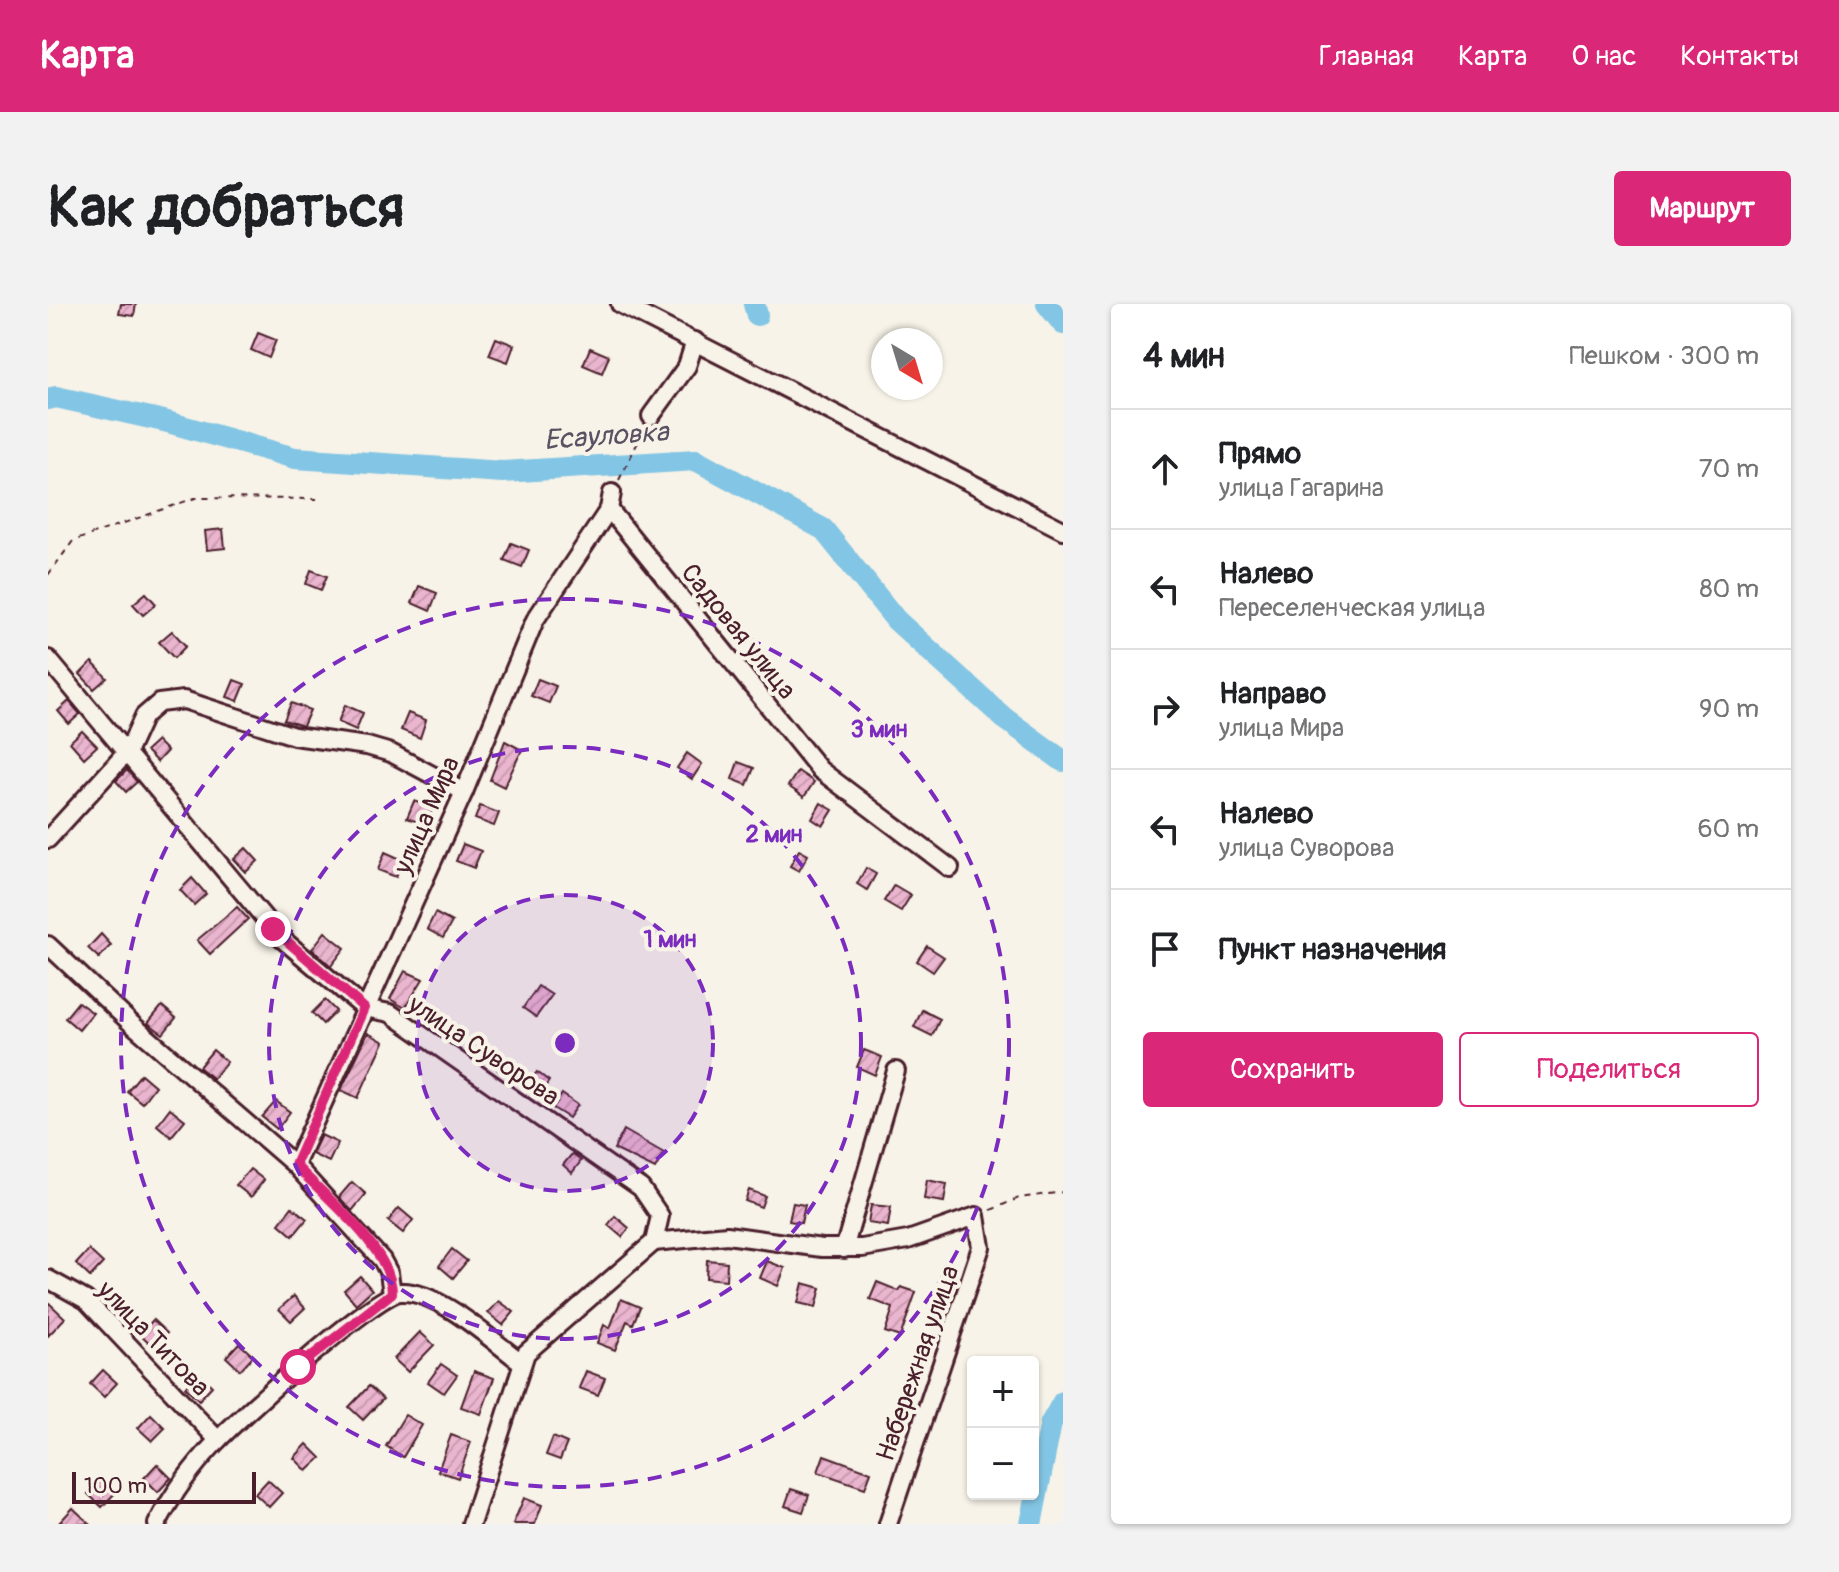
<!DOCTYPE html>
<html lang="ru">
<head>
<meta charset="utf-8">
<style>
	:root { --surface:#fff; --page:#f2f2f2; --text:#202124; --muted:#757577; --line:#e0e0e0; --accent:#db2777 }
	body { margin:0; font-family:Pangolin,sans-serif; background:var(--page); color:var(--text) }
	.controls { position:absolute; right:24px; bottom:24px; display:grid; overflow:hidden; border-radius:8px; box-shadow:0 2px 6px #0004 }
	.controls button { width:72px; height:72px; display:grid; place-items:center; padding:0; border:0; border-bottom:2px solid var(--line); background:var(--surface); color:var(--text); font:40px sans-serif }
	.compass { position:absolute; left:823px; top:24px; width:72px; height:72px; border-radius:50%; background:var(--surface); box-shadow:0 2px 6px #0004; rotate:142deg }
	.scale { position:absolute; left:24px; bottom:20px; width:184px; box-sizing:border-box; padding-left:8px; border:4px solid #4a1f2b; border-top:0; font-size:22px; line-height:28px; white-space:nowrap; color:#4a1f2b; -webkit-text-stroke:6px #f7f3e8; paint-order:stroke }
	.stop { position:absolute; width:24px; height:24px; margin:-18px; border:6px solid #db2777; border-radius:50%; background:#fff }
	.stop.end { background:#db2777; border-color:#fff; box-shadow:0 2px 8px #0008 }
	.list { margin:0; padding:0; list-style:none }
	h2 { display:flex; justify-content:space-between; align-items:center; height:104px; margin:0; padding:0 32px; font-size:34px }
	h2 small { font-size:26px; font-weight:400; color:var(--muted) }
	.list li { display:grid; grid-template-columns:52px 1fr auto; gap:24px; align-items:center; box-sizing:border-box; height:120px; padding:0 32px; border-top:2px solid var(--line) }
	.list b { display:block; font-size:30px; white-space:nowrap }
	.list p { margin:0; font-size:26px; white-space:nowrap; color:var(--muted) }
	.list em { font-size:26px; font-style:normal; color:var(--muted) }
	.actions { display:flex; gap:16px; padding:24px 32px }
	.actions a { flex:1; padding:18px 0; border:2px solid var(--accent); border-radius:8px; text-align:center; font-size:28px; color:var(--accent) }
	.actions .main { background:var(--accent); color:#fff }
	.icon { flex:none; width:44px; height:44px; fill:none; stroke:currentColor; stroke-width:2; stroke-linecap:round; stroke-linejoin:round }
	.map { position:relative; flex:none; width:1015px; height:1220px; overflow:hidden; border-radius:8px }
	header { display:flex; align-items:center; gap:48px; box-sizing:border-box; height:112px; padding:0 40px; background:var(--accent); color:#fff }
	header strong { font-size:38px }
	nav { display:flex; gap:44px; margin-inline-start:auto; font-size:28px }
	.intro { display:flex; align-items:center; justify-content:space-between; box-sizing:border-box; height:192px; padding:0 48px }
	h1 { margin:0; font-size:56px }
	.button { padding:20px 36px; border-radius:8px; background:var(--accent); color:#fff; font-size:28px; font-weight:700 }
	main { display:flex; gap:48px; padding:0 48px }
	aside { flex:1; background:var(--surface); border-radius:8px; box-shadow:0 2px 6px #0004 }
	.map>svg:first-child { display:block }
	.lines { fill:none; stroke-linecap:round; stroke-linejoin:round }
	.river { stroke:#83c5e4; stroke-width:22 }
	.building { fill:url(#building-hatch); stroke:#4a1f2b; stroke-width:2 }
	.minor-casing { stroke:#4a1f2b; stroke-width:22 }
	.path { stroke:#4a1f2b; stroke-width:2; stroke-dasharray:6 6; stroke-linecap:butt }
	.minor { stroke:#f7f3e8; stroke-width:16 }
	.route { stroke:#db2777; stroke-width:10 }
	.ring { fill:none; stroke:#7b2cbf; stroke-width:4; stroke-dasharray:14 10 }
	.labels { text-anchor:middle; stroke-width:8; stroke-linejoin:round; paint-order:stroke }
	.street-label { font-size:26px; fill:#4a1f2b; stroke:#f7f3e8 }
	.water-label { font-size:28px; font-style:italic; fill:#5b5162; stroke:#f7f3e8 }
	.centre { fill:#7b2cbf; stroke:#f7f3e8; stroke-width:4 }
	.ring-label { font-size:24px; text-anchor:middle; font-weight:bold; fill:#7b2cbf; stroke:#f7f3e8; stroke-width:8; stroke-linejoin:round; paint-order:stroke }
</style>
</head>
<body>
<header>
<strong>Карта</strong>
<nav><a>Главная</a><a>Карта</a><a>О нас</a><a>Контакты</a></nav>
</header>
<div class="intro"><h1>Как добраться</h1><a class="button">Маршрут</a></div>
<main>
<div class="map">
<svg width="1015" height="1220" viewBox="0 0 1015 1220">
	<defs>
		<pattern id="building-hatch" width="6" height="6" patternUnits="userSpaceOnUse" patternTransform="scale(2)"><rect width="6" height="6" fill="#eab5ce"/><path d="M-1 1l2-2M0 6l6-6M5 7l2-2" fill="none" stroke="#ca9bb1"/></pattern>
	</defs>
	<rect width="100%" height="100%" fill="#f7f3e8"/>
	<filter id="ink" filterUnits="userSpaceOnUse"><feTurbulence type="fractalNoise" baseFrequency=".0125" numOctaves="2"/><feDisplacementMap in="SourceGraphic" scale="16" xChannelSelector="R" yChannelSelector="G"/><feConvolveMatrix kernelMatrix="1 2 1 2 8 2 1 2 1" color-interpolation-filters="sRGB"/></filter>
	<g filter="url(#ink)">
		<g class="lines">
			<g class="river">
				<polyline points="706,0 709,11"/>
				<polyline points="999,0 1015,20"/>
				<polyline points="0,95 8,93 116,117 247,154 455,168 648,156 775,225 848,316 956,414 1015,457"/>
				<polyline points="983,1220 1003,1119 1015,1098"/>
			</g>
		</g>
		<g class="building">
			<polygon points="73,0 88,0 86,12 71,10"/>
			<polygon points="210,29 228,36 221,54 203,46"/>
			<polygon points="448,34 466,41 460,58 441,51"/>
			<polygon points="542,44 561,52 554,69 535,61"/>
			<polygon points="175,225 177,244 159,246 157,227"/>
			<polygon points="463,239 481,246 474,263 456,256"/>
			<polygon points="263,266 279,272 273,286 258,280"/>
			<polygon points="371,282 389,289 382,307 364,299"/>
			<polygon points="98,289 108,300 95,311 85,300"/>
			<polygon points="124,327 138,342 126,354 111,338"/>
			<polygon points="44,358 59,374 46,385 32,370"/>
			<polygon points="490,375 508,382 501,399 483,392"/>
			<polygon points="186,376 197,380 190,397 179,393"/>
			<polygon points="21,397 32,410 21,420 10,407"/>
			<polygon points="243,399 262,406 255,422 236,416"/>
			<polygon points="297,401 315,409 308,426 290,418"/>
			<polygon points="360,409 378,416 372,434 353,426"/>
			<polygon points="34,427 49,442 36,454 22,438"/>
			<polygon points="109,437 119,447 109,458 98,447"/>
			<polygon points="457,437 474,446 456,483 442,476"/>
			<polygon points="639,449 654,460 644,475 629,464"/>
			<polygon points="690,458 706,464 699,481 684,475"/>
			<polygon points="79,466 89,478 78,488 68,477"/>
			<polygon points="750,467 766,478 756,493 740,482"/>
			<polygon points="366,497 385,504 378,521 359,514"/>
			<polygon points="773,499 785,506 775,522 764,515"/>
			<polygon points="432,502 451,509 446,522 427,515"/>
			<polygon points="415,540 433,547 426,564 408,557"/>
			<polygon points="198,544 210,557 198,568 186,555"/>
			<polygon points="751,546 760,551 751,567 742,562"/>
			<polygon points="337,548 355,556 348,573 330,566"/>
			<polygon points="818,564 828,570 819,586 809,580"/>
			<polygon points="144,574 158,590 146,601 132,586"/>
			<polygon points="846,581 863,591 853,607 836,597"/>
			<polygon points="189,603 200,615 162,650 149,636"/>
			<polygon points="387,609 404,618 395,634 379,625"/>
			<polygon points="277,628 297,644 283,662 264,645"/>
			<polygon points="53,630 63,641 51,654 40,644"/>
			<polygon points="879,642 896,653 885,668 869,657"/>
			<polygon points="357,667 375,675 357,704 342,695"/>
			<polygon points="490,682 504,691 488,713 475,704"/>
			<polygon points="277,696 288,707 275,720 264,709"/>
			<polygon points="30,698 45,709 31,726 17,714"/>
			<polygon points="114,702 128,714 115,730 100,719"/>
			<polygon points="874,706 892,715 884,732 866,723"/>
			<polygon points="320,729 336,738 310,794 293,786"/>
			<polygon points="165,746 179,758 165,775 151,763"/>
			<polygon points="816,746 834,753 827,771 809,763"/>
			<polygon points="458,754 469,761 460,773 450,766"/>
			<polygon points="489,768 501,777 491,792 478,782"/>
			<polygon points="93,770 107,782 94,799 79,787"/>
			<polygon points="514,790 530,801 521,814 505,804"/>
			<polygon points="228,797 242,808 229,825 214,813"/>
			<polygon points="122,804 137,816 123,833 109,821"/>
			<polygon points="576,826 616,849 607,865 566,845"/>
			<polygon points="273,831 290,839 281,858 264,850"/>
			<polygon points="524,850 533,857 524,869 515,861"/>
			<polygon points="202,865 216,876 203,893 188,881"/>
			<polygon points="879,876 899,880 896,898 876,895"/>
			<polygon points="304,878 318,890 304,907 291,893"/>
			<polygon points="701,886 717,892 713,903 697,897"/>
			<polygon points="745,899 757,901 753,919 741,917"/>
			<polygon points="823,901 843,903 840,922 820,919"/>
			<polygon points="244,903 259,915 245,932 231,920"/>
			<polygon points="351,904 365,916 355,929 340,917"/>
			<polygon points="567,912 581,924 574,933 560,921"/>
			<polygon points="404,945 419,957 405,974 391,962"/>
			<polygon points="41,946 55,959 42,973 28,960"/>
			<polygon points="659,956 679,958 678,976 658,974"/>
			<polygon points="719,957 737,964 730,982 712,974"/>
			<polygon points="312,972 324,986 308,1000 296,986"/>
			<polygon points="829,978 851,987 853,983 868,988 852,1033 837,1028 845,1004 822,995"/>
			<polygon points="755,979 773,984 768,1003 750,999"/>
			<polygon points="246,992 257,1004 243,1017 231,1005"/>
			<polygon points="573,995 592,1003 585,1020 579,1017 567,1046 549,1039 556,1021 562,1024"/>
			<polygon points="451,997 466,1008 455,1021 440,1009"/>
			<polygon points="0,998 17,1014 0,1032"/>
			<polygon points="105,1016 119,1029 106,1043 92,1030"/>
			<polygon points="372,1028 386,1041 360,1068 346,1055"/>
			<polygon points="191,1039 205,1052 192,1066 178,1053"/>
			<polygon points="393,1060 409,1071 396,1089 380,1078"/>
			<polygon points="55,1066 69,1079 56,1093 42,1080"/>
			<polygon points="426,1067 446,1074 433,1110 413,1103"/>
			<polygon points="538,1067 557,1074 550,1091 531,1084"/>
			<polygon points="150,1069 164,1082 151,1096 137,1083"/>
			<polygon points="321,1082 335,1095 315,1116 301,1103"/>
			<polygon points="103,1110 117,1124 104,1137 90,1124"/>
			<polygon points="357,1111 374,1121 355,1153 338,1142"/>
			<polygon points="403,1131 423,1138 410,1174 390,1167"/>
			<polygon points="505,1133 519,1139 512,1156 498,1151"/>
			<polygon points="259,1140 273,1154 259,1167 246,1154"/>
			<polygon points="776,1151 823,1168 817,1184 770,1168"/>
			<polygon points="109,1160 123,1174 110,1188 96,1174"/>
			<polygon points="53,1176 67,1189 54,1203 40,1190"/>
			<polygon points="220,1176 234,1189 221,1203 207,1190"/>
			<polygon points="743,1185 761,1191 755,1208 737,1202"/>
			<polygon points="476,1194 494,1201 487,1220 465,1220"/>
			<polygon points="25,1204 42,1220 10,1220"/>
		</g>
		<g class="lines">
			<g class="minor-casing">
				<g id="minor">
					<polyline points="572,0 1015,226"/>
					<polyline points="603,112 639,62 647,37"/>
					<polyline points="561,205 772,466 902,564"/>
					<polyline points="0,355 233,634 316,704 342,709 593,884 612,912 606,938"/>
					<polyline points="0,535 80,447 96,412 111,399 136,396 246,432 319,442 343,449 416,488"/>
					<polyline points="0,641 85,721 247,861 334,956 341,969 344,989"/>
					<polyline points="247,861 416,488 487,316 561,205 564,189"/>
					<polyline points="606,938 679,931 774,944 814,944 860,936 928,912 933,943 840,1220"/>
					<polyline points="796,945 848,767"/>
					<polyline points="0,975 38,996 170,1136"/>
					<path d="M109,1220C125,1189 145,1162 169,1137C193,1112 328,989 353,988C390,986 443,1036 473,1058"/>
					<polyline points="423,1220 478,1049 606,938"/>
				</g>
			</g>
			<g class="path">
				<polyline points="571,176 597,124"/>
				<polyline points="0,271 25,237 147,194 269,195"/>
				<polyline points="943,906 971,894 1015,888"/>
			</g>
			<use href="#minor" class="minor"/>
		</g>
	</g>
	<g class="lines" filter="url(#ink)">
		<path class="route" d="M225,625L316,704L247,861C276,892 344,945 344,989L250,1063"/>
	</g>
	<circle cx="517" cy="739" r="148" fill="#7b2cbf" fill-opacity=".12"/>
	<g class="ring">
		<circle cx="517" cy="739" r="148"/>
		<circle cx="517" cy="739" r="296"/>
		<circle cx="517" cy="739" r="444"/>
	</g>
	<g class="labels">
		<g class="street-label">
			<text transform="translate(691 327) rotate(51)" y="9">Садовая улица</text>
			<text transform="translate(378 511) rotate(-66)" y="9">улица Мира</text>
			<text transform="translate(436 746) rotate(34)" y="9">улица Суворова</text>
			<text transform="translate(106 1034) rotate(46)" y="9">улица Титова</text>
			<text transform="translate(869 1059) rotate(-71)" y="9">Набережная улица</text>
		</g>
		<g class="water-label">
			<text transform="translate(558 131) rotate(-4)" y="10">Есауловка</text>
		</g>
	</g>
	<circle cx="517" cy="739" r="12" class="centre"/>
	<g class="ring-label">
		<text x="831" y="433">3 мин</text>
		<text x="726" y="538">2 мин</text>
		<text x="622" y="643">1 мин</text>
	</g>
</svg>
<div class="controls">
<button>+</button>
<button>−</button>
</div>
<svg class="compass" viewBox="-18 -18 36 36"><path d="M0-13l5 13h-10z" fill="#e53935"/><path d="M0 13l5-13h-10z" fill="#757577"/></svg>
<div class="scale">100 m</div>
<div class="stop" style="left:250px;top:1063px"></div>
<div class="stop end" style="left:225px;top:625px"></div>
</div>
<aside>
<h2>4 мин<small>Пешком · 300 m</small></h2>
<ul class="list">
<li><svg class="icon" aria-label="ahead" viewBox="0 0 24 24"><path d="M12 20V5M6 11l6-6 6 6"/></svg><div><b>Прямо</b><p>улица Гагарина</p></div><em>70 m</em></li>
<li><svg class="icon" aria-label="left" viewBox="0 0 24 24"><path d="M17 20v-9H6M10 6l-5 5 5 5"/></svg><div><b>Налево</b><p>Переселенческая улица</p></div><em>80 m</em></li>
<li><svg class="icon" aria-label="right" viewBox="0 0 24 24"><path d="M7 20v-9h11M14 6l5 5-5 5"/></svg><div><b>Направо</b><p>улица Мира</p></div><em>90 m</em></li>
<li><svg class="icon" aria-label="left" viewBox="0 0 24 24"><path d="M17 20v-9H6M10 6l-5 5 5 5"/></svg><div><b>Налево</b><p>улица Суворова</p></div><em>60 m</em></li>
<li><svg class="icon" aria-label="arrive" viewBox="0 0 24 24"><path d="M6 21V4h12l-3 4 3 4H6"/></svg><div><b>Пункт назначения</b></div></li>
</ul>
<div class="actions"><a class="main">Сохранить</a><a>Поделиться</a></div>
</aside>
</main>
</body>
</html>
